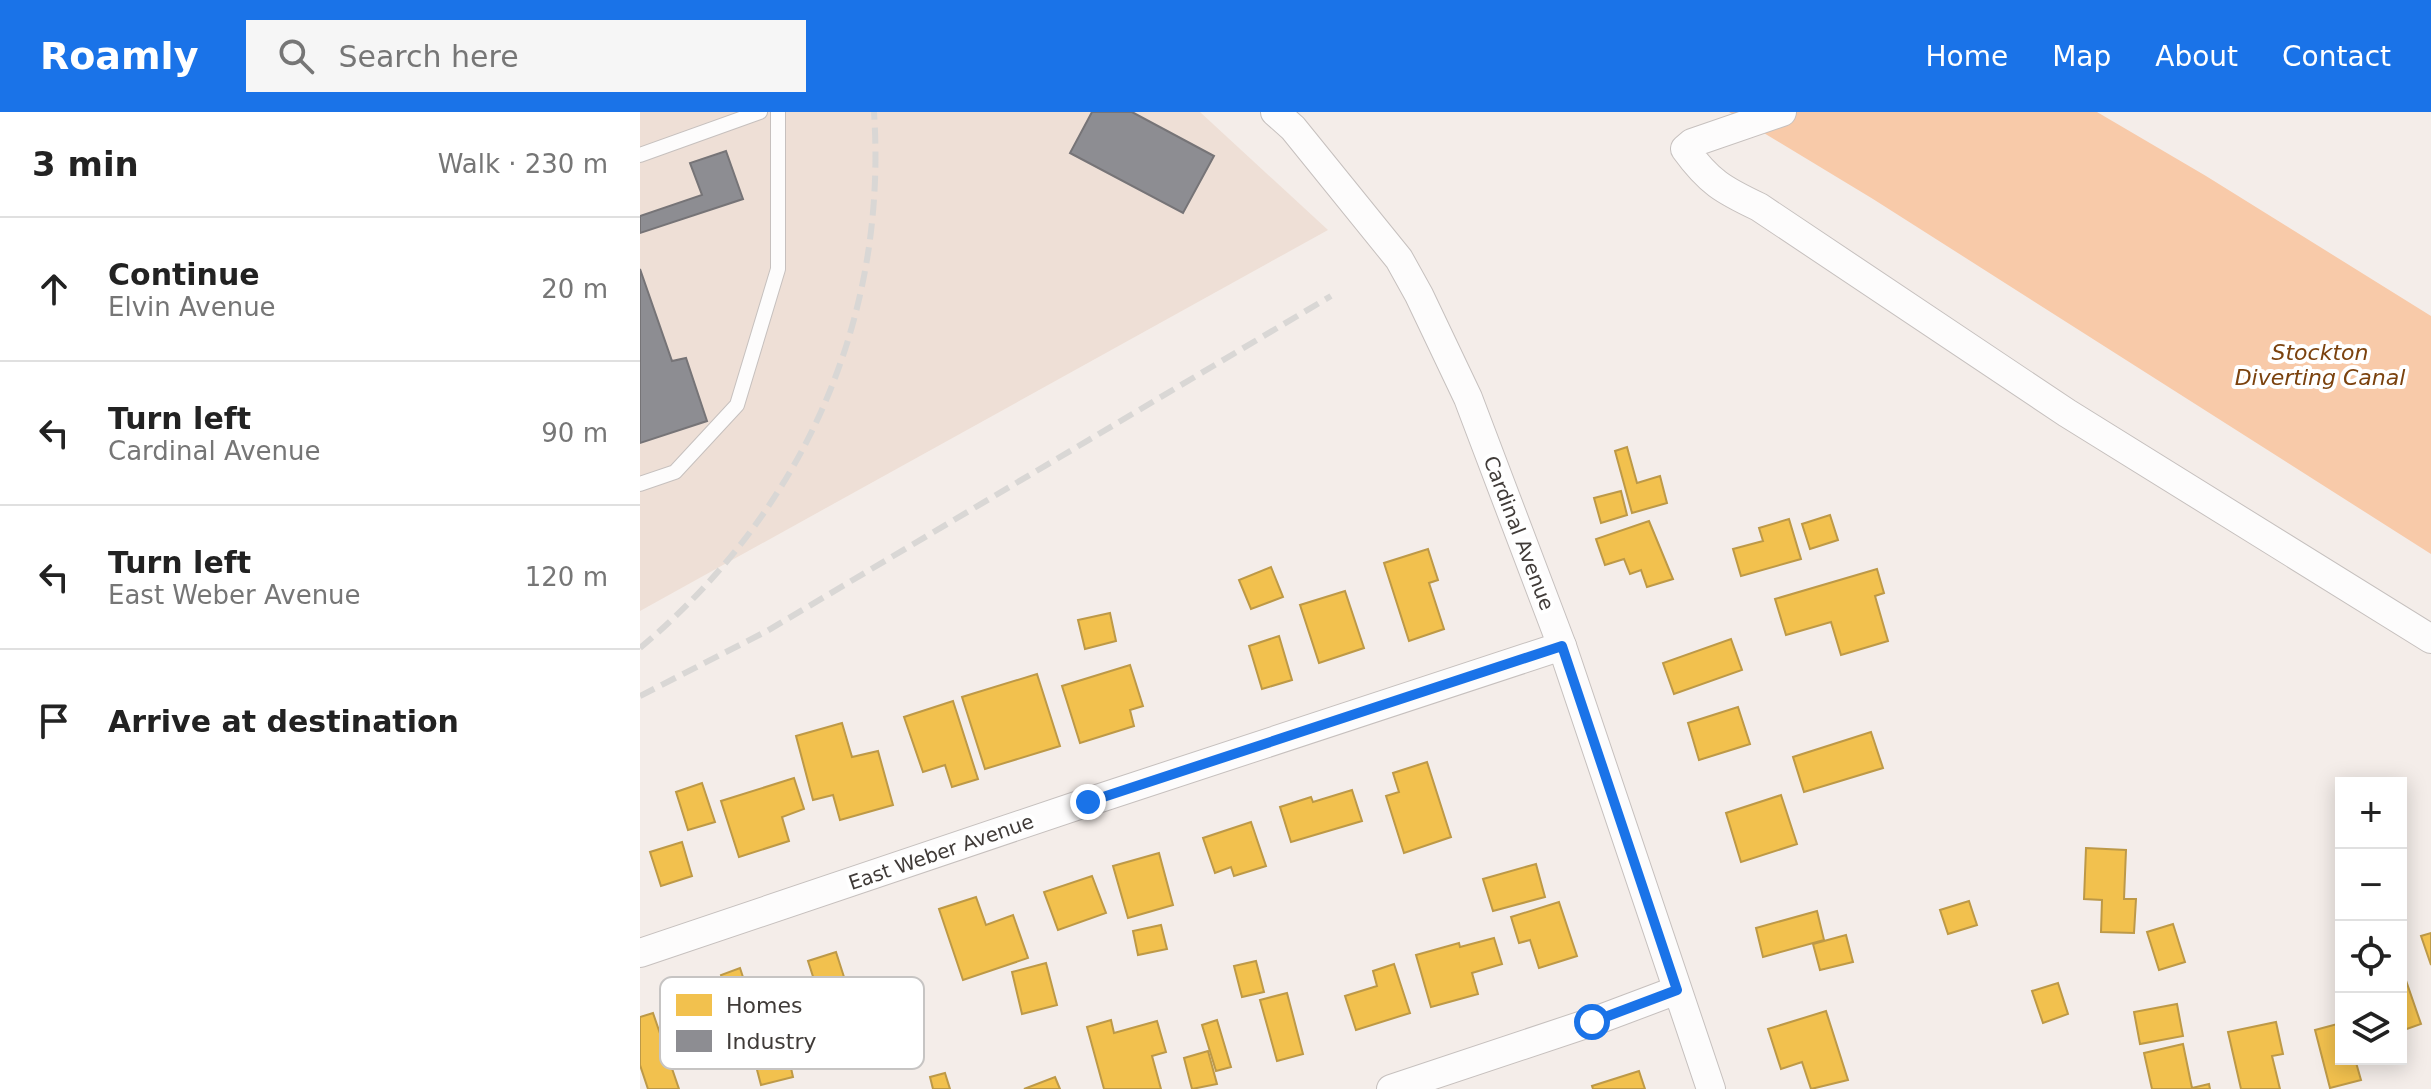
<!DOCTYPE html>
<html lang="en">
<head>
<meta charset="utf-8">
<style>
	:root { --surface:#fff; --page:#f6f6f6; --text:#222; --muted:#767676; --line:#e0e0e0; --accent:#1a73e8 }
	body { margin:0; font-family:"DejaVu Sans",sans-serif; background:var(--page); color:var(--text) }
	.controls { position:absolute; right:24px; bottom:24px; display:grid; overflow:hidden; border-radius:0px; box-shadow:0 4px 20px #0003 }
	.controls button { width:72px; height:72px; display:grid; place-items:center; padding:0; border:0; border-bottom:2px solid var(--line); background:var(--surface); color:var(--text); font:40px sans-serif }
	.stop { position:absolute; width:24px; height:24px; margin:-18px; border:6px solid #1a73e8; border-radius:50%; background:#fff }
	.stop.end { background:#1a73e8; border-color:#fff; box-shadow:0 2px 8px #0008 }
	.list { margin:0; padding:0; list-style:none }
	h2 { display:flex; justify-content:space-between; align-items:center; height:104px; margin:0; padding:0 32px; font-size:34px }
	h2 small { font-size:26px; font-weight:400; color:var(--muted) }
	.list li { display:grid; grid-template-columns:52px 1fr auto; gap:24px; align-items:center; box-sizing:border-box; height:144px; padding:0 32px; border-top:2px solid var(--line) }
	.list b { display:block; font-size:30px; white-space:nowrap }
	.list p { margin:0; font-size:26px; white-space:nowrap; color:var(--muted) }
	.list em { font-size:26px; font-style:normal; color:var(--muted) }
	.icon { flex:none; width:44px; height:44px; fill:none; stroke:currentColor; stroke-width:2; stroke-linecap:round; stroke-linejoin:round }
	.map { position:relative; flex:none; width:1791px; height:977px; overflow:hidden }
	header { display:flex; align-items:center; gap:48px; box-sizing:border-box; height:112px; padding:0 40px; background:var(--accent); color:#fff }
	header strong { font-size:38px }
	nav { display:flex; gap:44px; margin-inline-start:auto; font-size:28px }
	.search { width:560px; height:72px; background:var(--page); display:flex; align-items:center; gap:20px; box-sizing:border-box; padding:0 28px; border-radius:0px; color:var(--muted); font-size:30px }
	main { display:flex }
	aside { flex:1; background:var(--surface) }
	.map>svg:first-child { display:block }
	.built { fill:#eedfd6 }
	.water { fill:#f8caa9 }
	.homes { fill:#f2c14e; stroke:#bd9947; stroke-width:2 }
	.industry { fill:#8d8d92; stroke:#767477; stroke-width:2 }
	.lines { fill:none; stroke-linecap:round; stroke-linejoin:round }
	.service-casing { stroke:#c6c0be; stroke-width:16 }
	.minor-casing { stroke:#c6c0be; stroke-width:30 }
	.service { stroke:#fdfcfc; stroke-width:14 }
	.minor { stroke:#fdfcfc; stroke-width:28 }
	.rail { stroke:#d9d7d5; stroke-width:6; stroke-dasharray:16 8; stroke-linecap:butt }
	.route { stroke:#1a73e8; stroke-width:10 }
	.labels { text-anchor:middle; stroke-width:8; stroke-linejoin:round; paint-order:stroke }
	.street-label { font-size:20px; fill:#403b38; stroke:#fff }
	.water-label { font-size:22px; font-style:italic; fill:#7b420e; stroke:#fff }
	.key { fill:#fff; stroke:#c6c4c3; stroke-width:2 }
	.key-label { font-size:22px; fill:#403b38 }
</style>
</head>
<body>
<header>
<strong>Roamly</strong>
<div class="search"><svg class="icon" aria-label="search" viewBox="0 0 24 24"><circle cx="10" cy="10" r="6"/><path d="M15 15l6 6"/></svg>Search here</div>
<nav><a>Home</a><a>Map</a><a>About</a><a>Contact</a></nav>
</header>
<main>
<aside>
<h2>3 min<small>Walk · 230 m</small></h2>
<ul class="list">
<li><svg class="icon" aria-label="ahead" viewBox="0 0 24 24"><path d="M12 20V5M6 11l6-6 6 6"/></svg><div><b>Continue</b><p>Elvin Avenue</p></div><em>20 m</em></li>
<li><svg class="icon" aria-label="left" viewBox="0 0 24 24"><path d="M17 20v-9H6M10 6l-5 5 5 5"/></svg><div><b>Turn left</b><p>Cardinal Avenue</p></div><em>90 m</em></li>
<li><svg class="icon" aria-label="left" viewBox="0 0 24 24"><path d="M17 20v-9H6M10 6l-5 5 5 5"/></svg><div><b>Turn left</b><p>East Weber Avenue</p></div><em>120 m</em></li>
<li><svg class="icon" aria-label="arrive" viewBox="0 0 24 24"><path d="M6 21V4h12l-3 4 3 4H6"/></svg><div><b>Arrive at destination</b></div></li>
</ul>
</aside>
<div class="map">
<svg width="1791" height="977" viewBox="0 0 1791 977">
	<rect width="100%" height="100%" fill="#f4ede9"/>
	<polygon class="built" points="0,0 560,0 688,118 0,499"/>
	<polygon class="water" points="1089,0 1457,0 1566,64 1791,204 1791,442 1233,87"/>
	<g class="homes">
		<polygon points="987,335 997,371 1020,364 1027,391 992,401 975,339"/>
		<polygon points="981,379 987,403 961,411 954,386"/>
		<polygon points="1190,403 1198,428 1170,437 1162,412"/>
		<polygon points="1149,407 1161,447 1101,464 1093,437 1123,429 1119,416"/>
		<polygon points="1009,409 1033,467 1007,475 1001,458 990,462 984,447 965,453 956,427"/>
		<polygon points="788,437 798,468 789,471 804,517 769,529 744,451"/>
		<polygon points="631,455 643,485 611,497 599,468"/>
		<polygon points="1237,457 1244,481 1235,484 1248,529 1201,543 1191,510 1146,523 1135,487"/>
		<polygon points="705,479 724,536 679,551 660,493"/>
		<polygon points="470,501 476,529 445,537 438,508"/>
		<polygon points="639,524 652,568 622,577 609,534"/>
		<polygon points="1091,527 1102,558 1034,582 1023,551"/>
		<polygon points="490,553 503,594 490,598 494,614 440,631 422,574"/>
		<polygon points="397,562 420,634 345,657 322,585"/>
		<polygon points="313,589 338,667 312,675 305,653 283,660 264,605"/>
		<polygon points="1098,595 1110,632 1059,648 1048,611"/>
		<polygon points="202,611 212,645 238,639 253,693 200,708 193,683 173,688 156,624"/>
		<polygon points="1231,620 1243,656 1164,680 1153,645"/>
		<polygon points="787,650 811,725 764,741 746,684 759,680 753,661"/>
		<polygon points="154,666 164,697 142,705 149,729 99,745 81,689"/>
		<polygon points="62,671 75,710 48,718 36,680"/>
		<polygon points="712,678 722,709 651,730 640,695 671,685 673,690"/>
		<polygon points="1141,683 1157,732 1101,750 1086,701"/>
		<polygon points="611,710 626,754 594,764 591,755 575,761 563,726"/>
		<polygon points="42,730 52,764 21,774 10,740"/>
		<polygon points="1446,736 1486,738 1484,787 1496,787 1494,821 1461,820 1462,788 1444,787"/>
		<polygon points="519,741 533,793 488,806 473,754"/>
		<polygon points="896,752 905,785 853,799 843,767"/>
		<polygon points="452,764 466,801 418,818 404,780"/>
		<polygon points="336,785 346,813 373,803 388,846 323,868 299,797"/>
		<polygon points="1329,789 1337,813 1308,822 1300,798"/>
		<polygon points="919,790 937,844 899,856 890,828 879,831 871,805"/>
		<polygon points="1177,799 1184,828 1123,845 1116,816"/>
		<polygon points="1533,812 1545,850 1519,858 1507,820"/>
		<polygon points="521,813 527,837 498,843 493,819"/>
		<polygon points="1791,821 1791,853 1781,824"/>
		<polygon points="1206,823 1213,850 1180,858 1173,832"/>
		<polygon points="854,826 862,852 832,861 838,882 791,895 776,843 819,831 820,835"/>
		<polygon points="196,840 213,893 185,902 168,849"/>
		<polygon points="616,849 624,880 602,885 594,854"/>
		<polygon points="406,851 417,893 382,902 372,860"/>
		<polygon points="754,852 770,901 716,918 705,884 737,874 733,859"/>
		<polygon points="1761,854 1781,912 1761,919"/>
		<polygon points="100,856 117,908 103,913 108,928 75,938 57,883 85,875 81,863"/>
		<polygon points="1418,871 1428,902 1403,911 1392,879"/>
		<polygon points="647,881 663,942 637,949 620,888"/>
		<polygon points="1537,892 1543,924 1500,932 1494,900"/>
		<polygon points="1186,899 1208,968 1171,977 1162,950 1141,957 1128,917"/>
		<polygon points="13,901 39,977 8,977 0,953 0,905"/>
		<polygon points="471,908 474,921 517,909 526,940 512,944 521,977 464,977 447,915"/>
		<polygon points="577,908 591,955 576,959 562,913"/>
		<polygon points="1636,910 1643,942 1632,944 1640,977 1601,977 1588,920"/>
		<polygon points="1701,911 1701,947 1715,947 1721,968 1690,976 1675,918"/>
		<polygon points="149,925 155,946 149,947 153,965 121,973 111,935"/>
		<polygon points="1543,932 1552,976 1569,972 1570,977 1512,977 1504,941"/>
		<polygon points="568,939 577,972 552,977 544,946"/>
		<polygon points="999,959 1005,977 953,977 952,974"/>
		<polygon points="305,961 310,977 293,977 290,965"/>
		<polygon points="415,965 420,977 384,977"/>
	</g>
	<g class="industry">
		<polygon points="452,0 492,0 574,44 543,101 430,41"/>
		<polygon points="86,39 103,87 0,121 0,104 62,83 50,51"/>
		<polygon points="0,157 32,249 46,246 67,309 0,331"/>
	</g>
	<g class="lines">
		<g class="service-casing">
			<g id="service">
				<polyline points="0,43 120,0"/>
				<polyline points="0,372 35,360 97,293 138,157 138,0"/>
			</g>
		</g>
		<g class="minor-casing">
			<g id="minor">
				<polyline points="635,0 653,16 759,147 779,183 828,286 922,534 1071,977"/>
				<path d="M1142,0L1052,31L1045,37C1069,70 1083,78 1119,95L1427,301L1791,527"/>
				<polyline points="0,841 448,690 922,534"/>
				<polyline points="751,977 952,910 1037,878"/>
			</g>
		</g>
		<use href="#service" class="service"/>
		<use href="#minor" class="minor"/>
		<g class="rail">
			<path d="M0,536C161,401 248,210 234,0"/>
			<polyline points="0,584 127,519 691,184"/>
		</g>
	</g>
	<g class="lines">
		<polyline class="route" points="448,690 922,534 1037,878 952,910"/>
	</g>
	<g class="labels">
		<g class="street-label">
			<text transform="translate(879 421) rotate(69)" y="7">Cardinal Avenue</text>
			<text transform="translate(301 740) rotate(-19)" y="7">East Weber Avenue</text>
		</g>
		<g class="water-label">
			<text x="1680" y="248">Stockton<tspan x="1680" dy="25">Diverting Canal</tspan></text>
		</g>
	</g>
	<rect x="20" y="865" width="264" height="92" rx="12" class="key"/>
	<rect x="36" y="882" width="36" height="22" fill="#f2c14e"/>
	<rect x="36" y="918" width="36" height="22" fill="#8d8d92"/>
	<g class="key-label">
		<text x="86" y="901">Homes</text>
		<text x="86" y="937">Industry</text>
	</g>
</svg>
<div class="controls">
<button>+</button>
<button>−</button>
<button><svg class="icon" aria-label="locate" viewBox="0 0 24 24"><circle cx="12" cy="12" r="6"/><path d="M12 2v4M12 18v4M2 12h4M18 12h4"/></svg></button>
<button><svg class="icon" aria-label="layers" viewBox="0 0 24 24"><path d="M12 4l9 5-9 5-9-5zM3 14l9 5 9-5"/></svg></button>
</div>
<div class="stop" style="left:952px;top:910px"></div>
<div class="stop end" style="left:448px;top:690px"></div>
</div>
</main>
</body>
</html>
